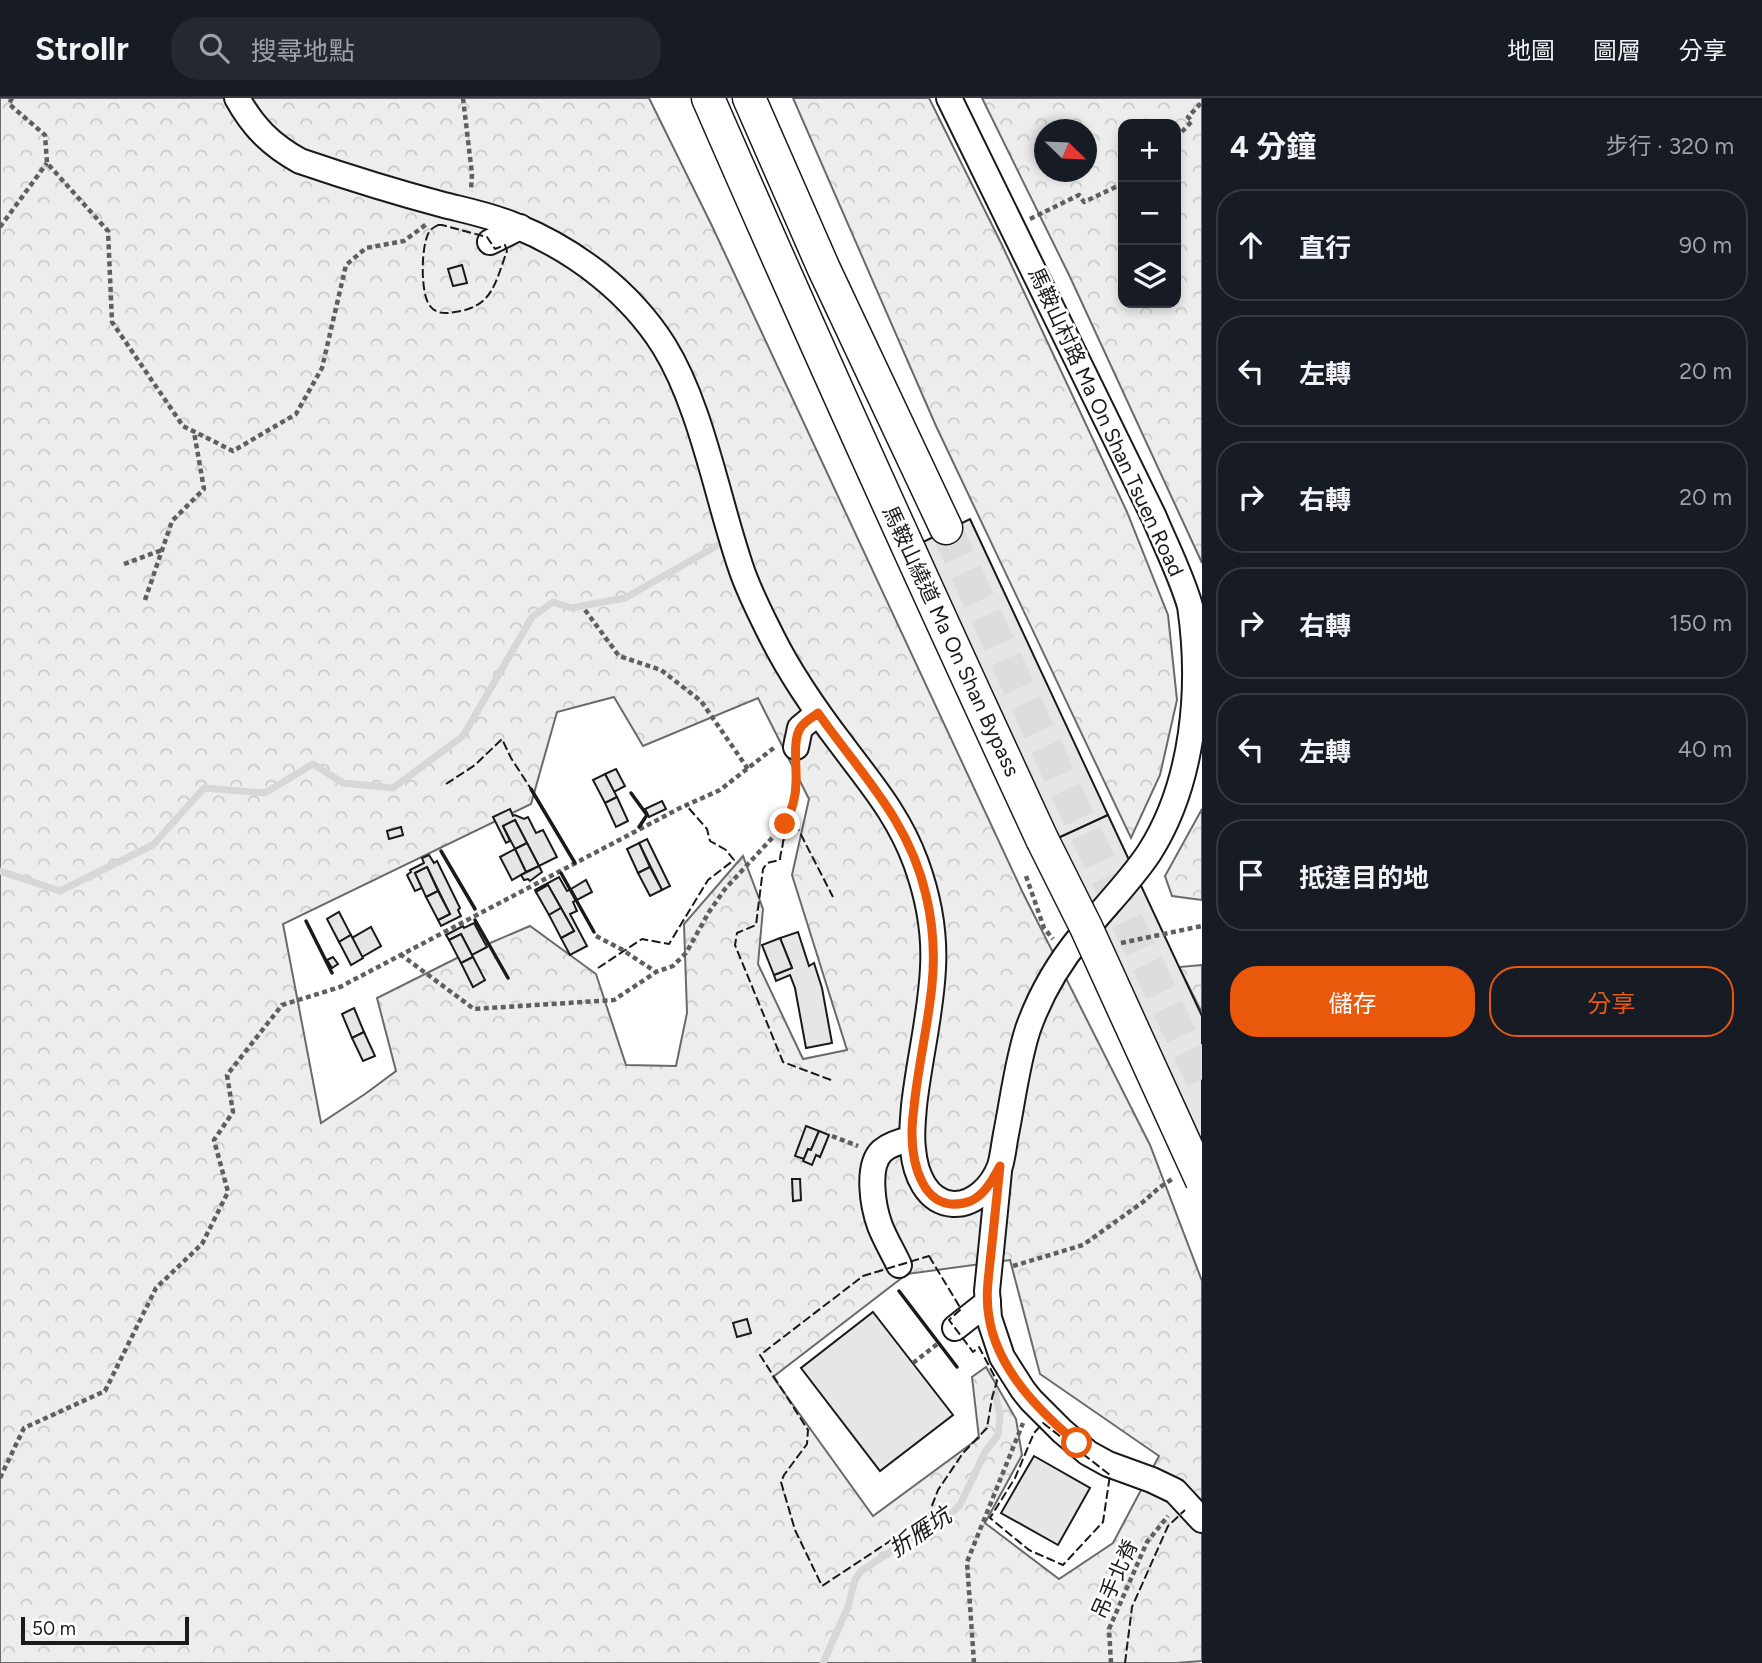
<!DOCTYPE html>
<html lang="zh-TW">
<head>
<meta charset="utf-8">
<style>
	:root { --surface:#171b24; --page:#242831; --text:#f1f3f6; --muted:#9ea1a6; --line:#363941; --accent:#ea580c }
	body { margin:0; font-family:Figtree,"Noto Sans TC",sans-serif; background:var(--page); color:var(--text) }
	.controls { position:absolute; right:21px; top:21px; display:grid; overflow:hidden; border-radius:14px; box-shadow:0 4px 10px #0003 }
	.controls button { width:63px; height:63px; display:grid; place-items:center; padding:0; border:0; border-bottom:2px solid var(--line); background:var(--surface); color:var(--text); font:35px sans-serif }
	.compass { position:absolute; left:1034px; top:21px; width:63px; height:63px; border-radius:50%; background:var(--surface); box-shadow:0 4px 10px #0003; rotate:113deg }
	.scale { position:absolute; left:21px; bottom:18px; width:168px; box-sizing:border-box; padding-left:7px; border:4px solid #1a1a1a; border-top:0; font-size:19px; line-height:24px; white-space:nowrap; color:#1a1a1a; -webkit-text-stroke:5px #fff; paint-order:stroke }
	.stop { position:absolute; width:21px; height:21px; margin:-16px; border:5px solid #ea580c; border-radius:50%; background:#fff }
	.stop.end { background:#ea580c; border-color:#fff; box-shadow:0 2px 7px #0008 }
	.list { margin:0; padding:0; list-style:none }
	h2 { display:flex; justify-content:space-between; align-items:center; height:91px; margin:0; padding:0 28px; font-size:30px }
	h2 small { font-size:23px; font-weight:400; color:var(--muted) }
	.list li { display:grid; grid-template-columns:46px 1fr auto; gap:21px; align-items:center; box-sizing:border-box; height:112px; margin:0 14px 14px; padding:0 14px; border:2px solid var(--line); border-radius:28px }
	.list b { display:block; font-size:26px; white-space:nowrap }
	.list em { font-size:23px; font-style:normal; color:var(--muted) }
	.actions { display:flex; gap:14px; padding:21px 28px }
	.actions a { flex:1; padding:16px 0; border:2px solid var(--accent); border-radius:28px; text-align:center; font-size:24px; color:var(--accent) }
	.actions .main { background:var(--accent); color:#fff }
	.icon { flex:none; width:38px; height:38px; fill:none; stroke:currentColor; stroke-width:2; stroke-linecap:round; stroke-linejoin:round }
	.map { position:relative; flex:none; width:1202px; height:1565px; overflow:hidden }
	header { display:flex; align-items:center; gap:42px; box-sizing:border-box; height:98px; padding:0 35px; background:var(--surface); border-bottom:2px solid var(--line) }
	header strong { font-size:33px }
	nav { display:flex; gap:38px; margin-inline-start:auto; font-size:24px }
	.search { width:490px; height:63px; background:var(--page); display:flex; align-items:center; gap:18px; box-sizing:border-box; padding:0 24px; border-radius:28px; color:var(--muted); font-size:26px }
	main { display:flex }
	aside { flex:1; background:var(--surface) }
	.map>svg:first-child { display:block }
	.forest { fill:url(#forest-crowns); stroke:#6a6a6a; stroke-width:2; fill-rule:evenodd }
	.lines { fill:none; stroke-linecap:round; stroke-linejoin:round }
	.stream { stroke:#d7d7d7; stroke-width:7 }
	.building { fill:#e6e6e6; stroke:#1a1a1a; stroke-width:2 }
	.major-tunnel { stroke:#ddd; stroke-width:32; stroke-dasharray:32 16; stroke-linecap:butt }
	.minor-casing { stroke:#1a1a1a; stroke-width:28 }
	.major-casing { stroke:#1a1a1a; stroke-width:35 }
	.path { stroke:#5f5f5f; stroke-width:4.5; stroke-dasharray:5 3.5; stroke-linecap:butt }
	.minor { stroke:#fff; stroke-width:24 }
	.major { stroke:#fff; stroke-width:32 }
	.major-bridge-casing { stroke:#1a1a1a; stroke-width:35; stroke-linecap:butt }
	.major-bridge { stroke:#fff; stroke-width:32 }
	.fence { stroke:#1a1a1a; stroke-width:2; stroke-dasharray:9 3.5; stroke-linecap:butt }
	.wall { stroke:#1a1a1a; stroke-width:3.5 }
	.route { stroke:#ea580c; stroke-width:9 }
	.labels { text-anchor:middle; stroke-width:5; stroke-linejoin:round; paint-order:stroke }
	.street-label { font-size:21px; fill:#1a1a1a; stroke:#fff }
	.water-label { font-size:23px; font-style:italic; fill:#1a1a1a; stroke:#fff }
</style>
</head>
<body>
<header>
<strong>Strollr</strong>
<div class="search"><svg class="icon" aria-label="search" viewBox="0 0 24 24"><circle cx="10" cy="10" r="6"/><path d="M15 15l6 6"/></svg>搜尋地點</div>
<nav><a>地圖</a><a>圖層</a><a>分享</a></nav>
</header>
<main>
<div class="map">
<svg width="1202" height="1565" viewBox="0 0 1202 1565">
	<defs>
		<pattern id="forest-crowns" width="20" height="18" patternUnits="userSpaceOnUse" patternTransform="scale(1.75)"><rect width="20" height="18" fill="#ededed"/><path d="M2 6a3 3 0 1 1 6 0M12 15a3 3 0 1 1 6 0" fill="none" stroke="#cbcbcb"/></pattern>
	</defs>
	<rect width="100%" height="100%" fill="#fff"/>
	<g class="forest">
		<path d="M0,0H649L713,130L1022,793L1150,1047L1202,1183V1563L1176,1565H0ZM614,599L643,648L758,600L809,701L792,777L847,952L803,961L758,866L763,811L743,758L684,826L687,915L676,968L626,967L596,876L530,828L469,854L377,900L396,973L365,996L321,1025L283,826L531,706L557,614ZM1010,1162L1040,1276L1159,1358L1113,1445L1059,1481L985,1425L1022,1357L1016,1321L986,1269L972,1279L979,1340L873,1418L773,1279L907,1176Z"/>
		<polygon points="793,0 929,0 1002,147 1127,414 1168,517 1177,602 1160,677 1131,740 936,328"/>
		<path d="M982,0H1202V465L1070,179ZM1176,26V205H1123V26ZM1044,32H1086V74H1044Z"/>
		<polygon points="1202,711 1202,802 1172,798 1165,778"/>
		<polygon points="1202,867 1202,915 1179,869"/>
	</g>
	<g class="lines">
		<g class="stream">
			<polyline points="0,773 60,793 153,747 204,690 265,695 313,666 343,685 393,690 463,638 532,519 553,504 571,510 625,500 727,442"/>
			<polyline points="823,1565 848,1509 855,1482 861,1473 927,1430 944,1422 960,1407 985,1354 998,1337 1000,1317 995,1294"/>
		</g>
	</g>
	<g class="building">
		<polygon points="462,167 467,185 453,188 448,171"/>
		<polygon points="970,421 1108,717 1056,741 923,444"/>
		<polygon points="616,671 625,688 614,694 605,676"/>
		<polygon points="605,676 617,699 605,705 593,682"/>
		<polygon points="617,699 628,723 616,729 605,705"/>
		<polygon points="662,703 666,711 649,719 645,711"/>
		<polygon points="510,711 513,718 515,717 524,721 528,719 536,735 543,732 557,759 539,768 515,722 503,728 510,743 506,745 493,719"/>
		<polygon points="1108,717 1202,918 1202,1065 1056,741"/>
		<polygon points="515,722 527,745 515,751 503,728"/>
		<polygon points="401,729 403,737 389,741 387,733"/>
		<polygon points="647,741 670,788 662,792 639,745"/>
		<polygon points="527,745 539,768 526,774 515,751"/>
		<polygon points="639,745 650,769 638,775 627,751"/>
		<polygon points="515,751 526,774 512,782 500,759"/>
		<polygon points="429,757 434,765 437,763 460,810 458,812 461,818 441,828 438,822 450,816 427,769 415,775 422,790 415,793 407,777 411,774 410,772 424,765 422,760"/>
		<polygon points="539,768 542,774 530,783 528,781 524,782 521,777"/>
		<polygon points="427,769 438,793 426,799 415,775"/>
		<polygon points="650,769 662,792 650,798 638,775"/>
		<polygon points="559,779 567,793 571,791 577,802 573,804 577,813 570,816 587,848 570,857 561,840 574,833 548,787 536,794 535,792"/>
		<polygon points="586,782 592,794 577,802 571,791"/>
		<polygon points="548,787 561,810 549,817 536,794"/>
		<polygon points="438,793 450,816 438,822 426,799"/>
		<polygon points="561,810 574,833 561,840 549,817"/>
		<polygon points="339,814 351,837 339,844 327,821"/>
		<polygon points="474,825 487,849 472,857 461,836 449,842 446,837 463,828 464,830"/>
		<polygon points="371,829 381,848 362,859 352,840"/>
		<polygon points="798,834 809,868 814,865 822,890 832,945 806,950 795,890 790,877 776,883 774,877 792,870 780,840"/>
		<polygon points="461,836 473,859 461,865 449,842"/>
		<polygon points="351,837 363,860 351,867 339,844"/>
		<polygon points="780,840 792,870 774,877 762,847"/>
		<polygon points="333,859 338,866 332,870 327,862"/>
		<polygon points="473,859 485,882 473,889 461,865"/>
		<polygon points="354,910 364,934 352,940 342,916"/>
		<polygon points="364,934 375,958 363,963 352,940"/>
		<polygon points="806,1028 819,1033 811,1052 808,1051 804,1061 795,1058"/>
		<polygon points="819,1033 829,1037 820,1059 816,1057 812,1067 803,1063 808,1051 811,1052"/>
		<polygon points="792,1081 800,1081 801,1102 793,1103"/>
		<polygon points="873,1214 953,1317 880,1373 801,1270"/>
		<polygon points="747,1221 751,1235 737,1239 733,1225"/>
		<polygon points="1034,1358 1090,1390 1058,1447 1001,1415"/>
	</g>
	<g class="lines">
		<polyline class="major-tunnel" points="946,430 1081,725 1202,982"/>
		<g class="minor-casing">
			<g id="minor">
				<path d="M237,0C253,29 271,47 300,63C347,79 395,94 444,107C468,113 493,118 516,128C575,152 630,194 664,248C677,269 687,293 695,316C713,367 724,420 741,470C749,494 761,517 772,539C791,577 816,613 842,647C871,686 899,718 916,765C928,798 935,834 933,870C931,916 919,962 914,1008C913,1022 911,1037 913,1051C915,1075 926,1104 953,1106C975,1107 993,1087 1000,1068C1003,1058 1004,1046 1006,1036C1013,1001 1017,965 1028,931C1040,897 1058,866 1081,838C1103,810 1129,785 1149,755C1194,685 1202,589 1190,508C1181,477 1166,448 1154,419L949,0"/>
				<polyline points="490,144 520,129"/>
				<polyline points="796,649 800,630 818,615"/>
				<polyline points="999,1073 987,1193 989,1220 1002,1259 1023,1292 1031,1302 1062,1333 1088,1355 1108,1366 1152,1382 1175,1393 1202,1422"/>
				<path d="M899,1167C893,1154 885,1141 880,1128C873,1109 866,1068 882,1053C890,1046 901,1043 912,1041"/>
				<polyline points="955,1230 988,1204"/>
			</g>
		</g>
		<g class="major-casing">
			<g id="major">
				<path d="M708,0C816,248 928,495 1042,741"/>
				<polyline points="749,0 824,171 946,430"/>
			</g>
		</g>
		<g class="path">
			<polyline points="12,0 9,6 45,37 47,65 108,133 112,224 183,328 233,353 296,316 322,270 346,167 366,150 404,143 428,125"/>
			<polyline points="463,0 472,76 471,93"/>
			<polyline points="1176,40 1192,23 1188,19 1202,4"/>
			<polyline points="1030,121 1079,97 1084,104 1122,86 1123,87"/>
			<polyline points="0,129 47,65"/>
			<polyline points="124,466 162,452"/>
			<polyline points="145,502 172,423 204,391 194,334"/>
			<polyline points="585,512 619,558 661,572 701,603 748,671"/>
			<polyline points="1026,778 1044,830 1053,841"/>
			<polyline points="596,838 621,851 656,874"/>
			<polyline points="1121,845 1202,828"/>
			<path d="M400,856L474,911L614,902L656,874L673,868L686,855L709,814L725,791L785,726C795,709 796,690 796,671"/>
			<polyline points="832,1038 858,1048"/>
			<polyline points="1013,1168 1083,1147 1143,1104 1160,1089 1174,1080"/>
			<polyline points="913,1265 940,1244"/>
			<polyline points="0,1380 24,1330 105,1293 156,1190 202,1146 228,1094 214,1042 233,1014 227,977 282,907 340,889 680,710 720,692 775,649"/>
			<polyline points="974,1565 967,1464 1023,1325"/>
			<polyline points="1111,1565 1109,1531 1147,1444 1168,1418"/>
		</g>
		<use href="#minor" class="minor"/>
		<use href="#major" class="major"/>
		<g class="major-bridge-casing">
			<polyline id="major-bridge" points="1042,741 1086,829 1202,1083"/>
		</g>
		<use href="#major-bridge" class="major-bridge"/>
		<g class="fence">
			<path d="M438,127H442L487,139L495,151L505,147L507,153C495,185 493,209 455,214C446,216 436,216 430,208C420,196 421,147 429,134C432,130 433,130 438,127Z"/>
			<polyline points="446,686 475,667 502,641 511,660 531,691"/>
			<polyline points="598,870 642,841 669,846 708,782 734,762 726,752 710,743 707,731 686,707"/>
			<path d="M831,982L783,964L735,847L737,835L756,827L763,771L767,765L780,762C780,755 783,750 783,743L796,727L833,799"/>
			<polygon points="929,1158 961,1211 949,1222 973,1254 979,1249 997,1283 992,1300 987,1330 963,1355 938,1392 928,1418 822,1488 795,1432 781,1384 784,1377 807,1346 808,1332 760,1257 863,1178"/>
			<polygon points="1043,1325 1110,1377 1103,1424 1063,1467 1029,1452 990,1420 1015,1380 1034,1335"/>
			<polyline points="1125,1565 1132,1509 1168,1428 1185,1412"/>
		</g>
		<g class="wall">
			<polyline points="531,691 575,765"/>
			<polyline points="631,695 647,717 639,729"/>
			<polyline points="441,753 475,811"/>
			<polyline points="561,775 594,834"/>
			<polyline points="475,822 508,880"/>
			<polyline points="306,823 332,875"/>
			<polyline points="899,1193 957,1269"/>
		</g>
	</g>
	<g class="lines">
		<path class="route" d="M785,726C792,713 796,699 796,684C797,669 792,641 801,629C805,623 813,619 818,615C860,675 909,722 926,797C933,826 935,857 932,887C928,928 918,968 914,1009C913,1017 912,1026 912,1035C912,1066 923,1114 964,1105C982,1102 992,1083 1000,1068C997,1097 994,1126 991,1155C989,1176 985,1198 989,1219C997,1271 1039,1313 1077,1345"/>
	</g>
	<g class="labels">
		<g class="street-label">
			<text transform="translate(1106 324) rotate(65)" y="7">馬鞍山村路 Ma On Shan Tsuen Road</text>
			<text transform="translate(951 543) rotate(65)" y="7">馬鞍山繞道 Ma On Shan Bypass</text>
			<text transform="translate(1115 1481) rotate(-66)" y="7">吊手北脊</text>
		</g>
		<g class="water-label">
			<text transform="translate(920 1434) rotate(-34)" y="8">折雁坑</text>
		</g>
	</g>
</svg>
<div class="controls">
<button>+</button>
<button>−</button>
<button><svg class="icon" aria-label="layers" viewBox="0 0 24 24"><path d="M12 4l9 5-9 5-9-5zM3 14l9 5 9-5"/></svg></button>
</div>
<svg class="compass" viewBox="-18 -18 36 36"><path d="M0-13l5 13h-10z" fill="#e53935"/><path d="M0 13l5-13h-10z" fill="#9ea1a6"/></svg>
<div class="scale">50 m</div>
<div class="stop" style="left:1077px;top:1345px"></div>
<div class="stop end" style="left:785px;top:726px"></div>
</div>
<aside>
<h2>4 分鐘<small>步行 · 320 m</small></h2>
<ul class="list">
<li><svg class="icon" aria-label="ahead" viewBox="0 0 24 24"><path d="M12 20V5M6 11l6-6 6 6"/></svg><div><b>直行</b></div><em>90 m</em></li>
<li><svg class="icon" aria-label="left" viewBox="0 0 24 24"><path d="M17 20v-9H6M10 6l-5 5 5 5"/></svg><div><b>左轉</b></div><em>20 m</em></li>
<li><svg class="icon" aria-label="right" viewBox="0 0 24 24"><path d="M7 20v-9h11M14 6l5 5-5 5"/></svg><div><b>右轉</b></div><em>20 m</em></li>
<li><svg class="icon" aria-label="right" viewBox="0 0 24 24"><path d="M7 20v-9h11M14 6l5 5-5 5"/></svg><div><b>右轉</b></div><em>150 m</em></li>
<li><svg class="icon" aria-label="left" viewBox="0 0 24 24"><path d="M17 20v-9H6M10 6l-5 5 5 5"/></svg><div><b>左轉</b></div><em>40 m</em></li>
<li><svg class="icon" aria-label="arrive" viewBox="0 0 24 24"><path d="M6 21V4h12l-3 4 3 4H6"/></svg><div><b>抵達目的地</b></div></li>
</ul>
<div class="actions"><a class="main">儲存</a><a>分享</a></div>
</aside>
</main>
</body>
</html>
